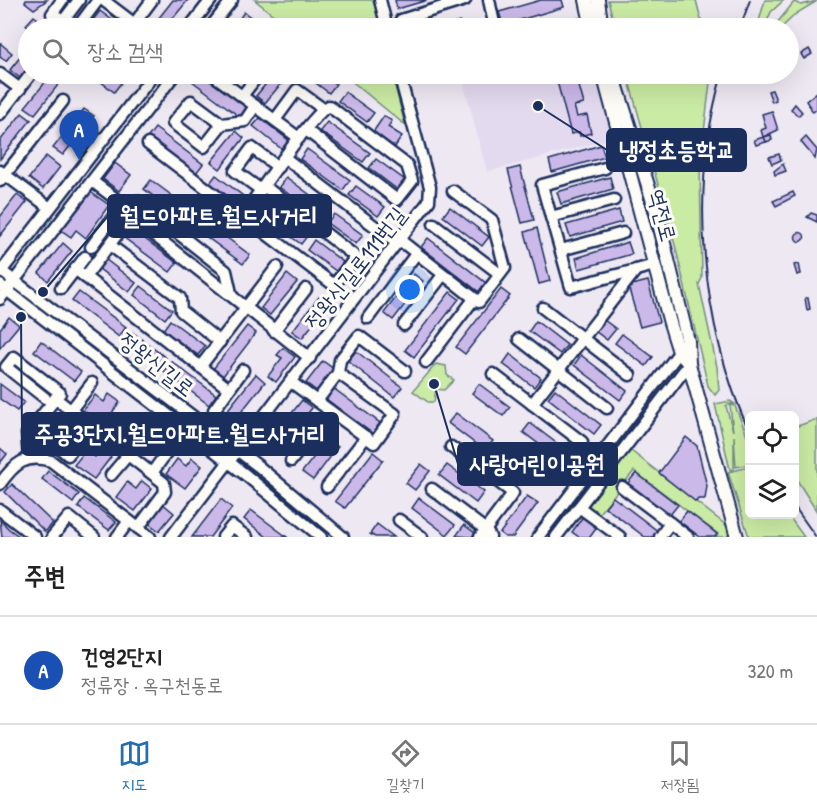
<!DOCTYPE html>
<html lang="ko">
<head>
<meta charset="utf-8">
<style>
	:root { --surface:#fff; --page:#f2f2f2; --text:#222; --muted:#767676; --line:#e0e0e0; --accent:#1f6fb2 }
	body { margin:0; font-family:"Patrick Hand","Poor Story",sans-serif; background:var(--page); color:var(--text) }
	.controls { position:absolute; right:18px; bottom:18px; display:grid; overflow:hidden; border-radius:9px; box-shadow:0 6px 24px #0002 }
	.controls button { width:54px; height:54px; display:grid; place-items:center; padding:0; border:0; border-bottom:2px solid var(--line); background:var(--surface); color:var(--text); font:30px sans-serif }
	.you { position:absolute; left:410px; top:290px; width:21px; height:21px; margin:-15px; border:4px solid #fff; border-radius:50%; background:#1a73e8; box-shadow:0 0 0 9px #1a73e833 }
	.badge { display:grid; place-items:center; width:39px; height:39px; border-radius:50%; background:var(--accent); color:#fff; font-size:20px; font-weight:700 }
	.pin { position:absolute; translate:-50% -50px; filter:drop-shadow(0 2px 3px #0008) }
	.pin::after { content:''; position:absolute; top:32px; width:21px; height:18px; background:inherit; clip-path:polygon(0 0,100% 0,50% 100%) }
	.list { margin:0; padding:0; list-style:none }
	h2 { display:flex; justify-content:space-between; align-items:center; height:78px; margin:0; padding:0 24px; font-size:26px }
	h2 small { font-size:20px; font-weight:400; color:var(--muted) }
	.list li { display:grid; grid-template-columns:39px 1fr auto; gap:18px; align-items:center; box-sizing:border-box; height:108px; padding:0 24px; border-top:2px solid var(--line) }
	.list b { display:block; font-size:22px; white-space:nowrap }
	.list p { margin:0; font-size:20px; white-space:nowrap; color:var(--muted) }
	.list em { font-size:20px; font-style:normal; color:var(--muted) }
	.icon { flex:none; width:33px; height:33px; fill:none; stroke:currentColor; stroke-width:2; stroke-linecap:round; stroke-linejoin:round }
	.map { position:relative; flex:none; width:817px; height:537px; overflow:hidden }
	.search { position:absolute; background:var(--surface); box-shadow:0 6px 24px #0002; left:18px; right:18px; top:18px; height:66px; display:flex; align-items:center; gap:15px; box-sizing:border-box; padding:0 21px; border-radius:33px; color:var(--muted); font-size:22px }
	.sheet { height:186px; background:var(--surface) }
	nav { display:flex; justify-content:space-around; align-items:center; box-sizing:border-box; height:84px; border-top:2px solid var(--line); background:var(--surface); font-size:16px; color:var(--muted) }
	nav a { display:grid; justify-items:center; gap:3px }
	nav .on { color:var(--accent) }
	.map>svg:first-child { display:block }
	.built { fill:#e4daf0 }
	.green { fill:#caeba4; stroke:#728d81; stroke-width:1.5 }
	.building { fill:#cbb9e9; stroke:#1b2f5e; stroke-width:1.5 }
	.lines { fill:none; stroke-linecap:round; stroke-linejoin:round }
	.minor-casing { stroke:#1b2f5e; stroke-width:15 }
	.major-casing { stroke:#1b2f5e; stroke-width:16 }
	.minor { stroke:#fdfcf7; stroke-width:10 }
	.major { stroke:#fdfcf7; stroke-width:12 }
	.rail { stroke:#1b2f5e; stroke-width:2 }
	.labels { text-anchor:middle; stroke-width:6; stroke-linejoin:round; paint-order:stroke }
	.street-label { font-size:22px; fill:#1b2f5e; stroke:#fdfcf7 }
	.leader { fill:none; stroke:#1b2f5e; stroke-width:2 }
	.callout-dot { fill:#1b2f5e; stroke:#fdfcf7; stroke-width:2 }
	.callout { fill:#1b2f5e; stroke:#1b2f5e; stroke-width:2 }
	.callout-label { font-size:24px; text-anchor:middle; font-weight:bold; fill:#fff }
</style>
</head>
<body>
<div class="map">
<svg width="817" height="537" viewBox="0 0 817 537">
	<rect width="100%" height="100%" fill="#eee8f3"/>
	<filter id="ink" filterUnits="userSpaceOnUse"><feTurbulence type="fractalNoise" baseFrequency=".0167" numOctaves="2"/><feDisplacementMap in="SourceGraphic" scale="12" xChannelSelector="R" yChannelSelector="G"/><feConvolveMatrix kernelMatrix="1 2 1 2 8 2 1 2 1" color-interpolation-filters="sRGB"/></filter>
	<g filter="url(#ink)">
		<polygon class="built" points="461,74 597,74 614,138 487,172"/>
		<g class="green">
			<polygon points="255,0 373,0 381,28 289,28"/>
			<polygon points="608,0 696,0 703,28 615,28"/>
			<polygon points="765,0 784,0 771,12 764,28 757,28"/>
			<polygon points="817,1 797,13 781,28 773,28 794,2 801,5"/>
			<polygon points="343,74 392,74 405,125"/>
			<polygon points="627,74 711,74 700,165 702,278 699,284 717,367 719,390 715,395 708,386 675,245"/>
			<polygon points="436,364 446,366 447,375 454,380 444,390 436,389 434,402 428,402 413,391"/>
			<polygon points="730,401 735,404 728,404 726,406 733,431 730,405 735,406 749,440 749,464 736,467 734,436 734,469 730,470 715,404"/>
			<polygon points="817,419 817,512 795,477 795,427"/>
			<polygon points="630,450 731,529 727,537 716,537 718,534 634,471 596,517 586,509"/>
			<polygon points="749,467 750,514 788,515 804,537 749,537 728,472"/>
		</g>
		<g class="building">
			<polygon points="26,0 47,0 34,9 25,2"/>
			<polygon points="173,0 188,0 165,28 151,28"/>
			<polygon points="395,0 428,0 397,9"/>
			<polygon points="541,0 562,0 564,7 503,25 499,12"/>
			<polygon points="100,11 123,28 104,28 93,20"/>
			<polygon points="244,12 265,28 246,28 237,22"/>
			<polygon points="34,16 50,28 30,28 26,25"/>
			<polygon points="460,22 462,28 437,28"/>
			<polygon points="0,43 12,53 6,61 0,57"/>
			<polygon points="28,47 28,69 21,79 10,70"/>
			<polygon points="809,49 812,54 804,59 801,54"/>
			<polygon points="52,74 66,75 35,114 25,107"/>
			<polygon points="91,74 110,74 121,83 114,92"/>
			<polygon points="198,74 201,74 247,108 240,117 192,81"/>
			<polygon points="274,74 289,74 265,103 256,96"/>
			<polygon points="304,74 322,74 336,84 329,93"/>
			<polygon points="555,74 566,74 568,81 577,79 584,104 574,106 577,117 587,115 591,133 580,136 579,132 571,134"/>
			<polygon points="772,90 776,100 772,102 768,91"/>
			<polygon points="345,92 374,113 367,122 338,101"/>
			<polygon points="817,92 817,109 813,112 806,101"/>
			<polygon points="795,104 802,112 798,116 791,109"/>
			<polygon points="84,109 94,116 63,155 53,148"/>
			<polygon points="772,111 778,130 763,137 761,130 766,128 762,114"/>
			<polygon points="22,113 31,120 0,159 0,141"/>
			<polygon points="384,116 392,121 388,127 402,136 395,147 373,132"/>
			<polygon points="260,118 291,142 284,151 253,126"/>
			<polygon points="327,122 370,153 363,162 320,131"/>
			<polygon points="155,128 203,164 196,173 148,137"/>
			<polygon points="236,131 244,138 220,169 211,162"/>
			<polygon points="771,135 772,140 766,142 764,137"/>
			<polygon points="764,137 766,142 756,145 754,140"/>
			<polygon points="806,137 817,150 815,159 801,142"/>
			<polygon points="601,145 605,157 552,172 549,160"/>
			<polygon points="307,149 350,180 343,190 300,159"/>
			<polygon points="779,154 781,160 772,164 769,157"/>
			<polygon points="46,156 60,167 43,189 29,178"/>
			<polygon points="376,159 405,180 398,190 369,168"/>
			<polygon points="115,163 131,175 119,191 103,179"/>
			<polygon points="783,164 786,171 775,175 774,171"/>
			<polygon points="520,167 534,220 522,223 508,170"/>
			<polygon points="216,175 247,199 240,208 209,184"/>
			<polygon points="286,177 329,209 322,218 279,187"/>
			<polygon points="610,177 613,189 561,204 557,192"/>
			<polygon points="151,180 198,215 191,225 144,189"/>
			<polygon points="356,186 385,207 378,216 349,195"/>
			<polygon points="89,191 109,205 86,238 76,230 71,237 61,230"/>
			<polygon points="793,192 795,196 776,206 773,201"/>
			<polygon points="17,195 27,202 0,236 0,217"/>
			<polygon points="265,204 308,235 301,244 258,213"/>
			<polygon points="450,207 489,237 482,246 443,216"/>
			<polygon points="619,210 622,222 570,237 566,225"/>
			<polygon points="811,213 817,215 817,222 807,217"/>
			<polygon points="334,214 363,235 356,244 327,223"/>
			<polygon points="203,220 250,255 243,264 196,229"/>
			<polygon points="129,227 177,263 170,272 123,237"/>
			<polygon points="537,228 550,281 539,284 525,232"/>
			<circle cx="800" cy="237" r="4.5"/>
			<polygon points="428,238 486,283 479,292 421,247"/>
			<polygon points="314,240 343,262 336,271 307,250"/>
			<polygon points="628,242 632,254 579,269 576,258"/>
			<polygon points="63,243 72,251 48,281 39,273"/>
			<polygon points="105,259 136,283 129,292 98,268"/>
			<polygon points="799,264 801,274 797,275 794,265"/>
			<polygon points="287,274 297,282 270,315 261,308"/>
			<polygon points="414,274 423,281 393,320 384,313"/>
			<polygon points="648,281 659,322 640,327 628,286"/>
			<polygon points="141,286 172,310 165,319 134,295"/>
			<polygon points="501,289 510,296 465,354 456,347"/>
			<polygon points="79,292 126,327 119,337 72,301"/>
			<polygon points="450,292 459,299 414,357 405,350"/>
			<polygon points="319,297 328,305 302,338 292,331"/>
			<polygon points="805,298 808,298 810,309 807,310"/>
			<polygon points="9,317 19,325 0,348 0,329"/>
			<polygon points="170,320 205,346 198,355 163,330"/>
			<polygon points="604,320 616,329 607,340 595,331"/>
			<polygon points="536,321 567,345 560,354 529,331"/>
			<polygon points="247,326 256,333 223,376 213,369"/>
			<polygon points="132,332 166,358 159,367 125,341"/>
			<polygon points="622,334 653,357 646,366 615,343"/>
			<polygon points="41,341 81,372 74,381 34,351"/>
			<polygon points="283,348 295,357 276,382 268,376 282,358 277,355"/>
			<polygon points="356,351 402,387 394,397 348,361"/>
			<polygon points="510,354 541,378 534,387 503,364"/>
			<polygon points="581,355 627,391 620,400 574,365"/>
			<polygon points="171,361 216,395 209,405 164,371"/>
			<polygon points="323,361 335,370 318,392 306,383"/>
			<polygon points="256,374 265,382 231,425 222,417"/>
			<polygon points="0,384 24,402 17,411 0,399"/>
			<polygon points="479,384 510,407 503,416 472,393"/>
			<polygon points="333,388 380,423 372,434 325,398"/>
			<polygon points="555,389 601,425 594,434 548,398"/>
			<polygon points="109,394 120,402 103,425 83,410 95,395 104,402"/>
			<polygon points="302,400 312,408 276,454 266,446"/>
			<polygon points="456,413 493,441 485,451 448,423"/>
			<polygon points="530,423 576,458 569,467 523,432"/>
			<polygon points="150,425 160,432 143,455 123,440 135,426 144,432"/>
			<polygon points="686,437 697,446 707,486 705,499 698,499 696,502 659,473"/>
			<polygon points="328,439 338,447 313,480 302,472"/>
			<polygon points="0,448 7,454 0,463"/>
			<polygon points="101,449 111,457 94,479 74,465 86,450 95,457"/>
			<polygon points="373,452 383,460 345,508 335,501"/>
			<polygon points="192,458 202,466 185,488 166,474 177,459 186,466"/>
			<polygon points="421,464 430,471 415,490 406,483"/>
			<polygon points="447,465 484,492 476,503 439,475"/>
			<polygon points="48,471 79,494 73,503 42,479"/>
			<polygon points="636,473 678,505 669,516 627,484"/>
			<polygon points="142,481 152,489 135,511 116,497 127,482 136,489"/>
			<polygon points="12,484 53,523 45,532 5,492"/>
			<polygon points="527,496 538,503 513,537 505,537 500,533"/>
			<polygon points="613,497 659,532 656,537 645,537 605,507"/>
			<polygon points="84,498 116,522 109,530 78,507"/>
			<polygon points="419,498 455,525 447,535 412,508"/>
			<polygon points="221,499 232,508 210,537 192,537"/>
			<polygon points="162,503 174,513 159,531 147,522"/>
			<polygon points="251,510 287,537 267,537 244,519"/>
			<polygon points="687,511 717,534 715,537 700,537 679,521"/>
			<polygon points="584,515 598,526 590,537 579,537 572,532"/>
			<polygon points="0,520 9,529 20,537 2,537"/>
			<polygon points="377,524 394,537 375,537 370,534"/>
			<polygon points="464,525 475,533 472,537 456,536"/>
		</g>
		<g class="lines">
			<g class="minor-casing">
				<g id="minor">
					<polyline points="62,0 52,14 63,21 79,0"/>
					<polyline points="103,0 140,28"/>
					<polyline points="380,0 387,28"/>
					<polyline points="489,0 495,28"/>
					<polyline points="401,20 465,0"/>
					<polyline points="134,24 152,0"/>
					<polyline points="77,28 98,0"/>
					<polyline points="189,28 211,0"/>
					<polyline points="210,28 232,0"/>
					<polyline points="567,28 591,22"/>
					<polyline points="0,74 20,89"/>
					<polyline points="212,74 299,138"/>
					<polyline points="242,96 259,74"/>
					<polyline points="0,114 31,74"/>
					<polyline points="275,120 297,90 322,108"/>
					<polyline points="222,124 204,147 173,123 191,101 222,124 245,121 255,106"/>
					<polyline points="148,144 334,285 356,257 264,186"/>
					<polyline points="285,158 398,244"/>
					<polyline points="605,168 542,185 571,287 655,265"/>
					<polyline points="0,171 50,208"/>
					<polyline points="0,181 63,101"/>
					<polyline points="92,181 125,206 135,220 310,358"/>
					<polyline points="261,190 235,171 252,148 278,167"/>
					<polyline points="129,211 137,201 226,271 231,293"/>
					<path d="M243,215C257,196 314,111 329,106L407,165L412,181L397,200L306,130"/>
					<polyline points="551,217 614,200"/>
					<polyline points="434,224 500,274"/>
					<polyline points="401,241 479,302 505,268 492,220 453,191"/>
					<polyline points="110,245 180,298 181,311 220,342"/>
					<polyline points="91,247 123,204"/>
					<polyline points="561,250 623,233"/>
					<polyline points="75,269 229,389"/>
					<polyline points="0,270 258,466 343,537"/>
					<polyline points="0,273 154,74"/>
					<polyline points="85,277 132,215"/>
					<polyline points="0,285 247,476 321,537"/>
					<polyline points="61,288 85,257"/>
					<polyline points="0,299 175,74"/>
					<polyline points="543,308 630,375"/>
					<polyline points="368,318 416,254"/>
					<polyline points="404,325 443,275"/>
					<polyline points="274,331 306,289"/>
					<polyline points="519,339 607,408"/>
					<polyline points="426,362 474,299"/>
					<polyline points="200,367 277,267"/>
					<polyline points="493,374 582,442"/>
					<polyline points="291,382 374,443 395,414 338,373 340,360 359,336 405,371"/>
					<polyline points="55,398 164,483 165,492 138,528"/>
					<polyline points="317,401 338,373"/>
					<polyline points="532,404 636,270"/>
					<polyline points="71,410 92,383"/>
					<polyline points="214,410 243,370"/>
					<polyline points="56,445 68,455 91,426"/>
					<polyline points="451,447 513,493 480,537"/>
					<polyline points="29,458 27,434 60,393 14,357 6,367 45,398"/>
					<polyline points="291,461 330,411"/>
					<polyline points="152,473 167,452"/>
					<polyline points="111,475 128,455"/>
					<path d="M0,484C14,464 26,453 51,461L150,537"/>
					<polyline points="327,487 366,437"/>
					<polyline points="622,487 670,523 660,537"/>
					<polyline points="432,489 486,530 490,537"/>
					<polyline points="579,507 620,537"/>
					<polyline points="0,510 35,537"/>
					<polyline points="399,520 422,537"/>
					<polyline points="670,523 688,537"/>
					<polyline points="52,537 69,517 94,537"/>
					<polyline points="117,537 129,521"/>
					<polyline points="171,537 429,201 430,187 399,74"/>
					<polyline points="223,537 232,526 247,537"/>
					<polyline points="538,537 684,346"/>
					<polyline points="556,537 689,364"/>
				</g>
			</g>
			<g class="major-casing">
				<g id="major">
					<polyline points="586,0 592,28"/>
					<polyline points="598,0 602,28"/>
					<polyline points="603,74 670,323 679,352 689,364"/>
					<polyline points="613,74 656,211 688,341 689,364 737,537"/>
				</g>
			</g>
			<use href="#minor" class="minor"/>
			<use href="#major" class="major"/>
			<g class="rail">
				<polyline points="740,28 750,0"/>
				<path d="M722,74C689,188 700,324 750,433"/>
				<polyline points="794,506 816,537"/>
			</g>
		</g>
	</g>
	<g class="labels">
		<g class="street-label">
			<text transform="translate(663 215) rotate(75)" y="8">역전로</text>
			<text transform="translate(355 268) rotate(-52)" y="8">정왕신길로111번길</text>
			<text transform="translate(157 364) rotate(38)" y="8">정왕신길로</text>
		</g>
	</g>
	<path class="leader" d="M538 106L607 150M43 292L108 216M21 317L22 434M434 384L458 464"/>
	<g class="callout-dot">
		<circle cx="538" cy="106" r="6"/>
		<circle cx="43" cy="292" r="6"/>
		<circle cx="21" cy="317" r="6"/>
		<circle cx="434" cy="384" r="6"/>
	</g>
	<g class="callout">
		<rect x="607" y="129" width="139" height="42" rx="6"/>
		<rect x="108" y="195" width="223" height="42" rx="6"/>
		<rect x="22" y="413" width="316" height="42" rx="6"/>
		<rect x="458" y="443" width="159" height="42" rx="6"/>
	</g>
	<g class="callout-label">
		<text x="677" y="158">냉정초등학교</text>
		<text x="219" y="224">월드아파트.월드사거리</text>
		<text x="180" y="442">주공3단지.월드아파트.월드사거리</text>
		<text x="537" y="472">사랑어린이공원</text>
	</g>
</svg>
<div class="controls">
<button><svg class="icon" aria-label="locate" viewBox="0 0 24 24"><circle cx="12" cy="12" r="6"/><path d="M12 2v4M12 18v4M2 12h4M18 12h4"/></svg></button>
<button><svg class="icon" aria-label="layers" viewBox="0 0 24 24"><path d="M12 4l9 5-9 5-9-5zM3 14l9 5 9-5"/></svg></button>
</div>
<div class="you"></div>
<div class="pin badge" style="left:79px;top:160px;background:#1a4fb4">A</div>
<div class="search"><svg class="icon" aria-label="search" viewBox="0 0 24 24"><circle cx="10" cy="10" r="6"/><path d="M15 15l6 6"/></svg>장소 검색</div>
</div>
<section class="sheet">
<h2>주변<small></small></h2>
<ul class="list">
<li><span class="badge" style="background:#1a4fb4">A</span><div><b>건영2단지</b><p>정류장 · 옥구천동로</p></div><em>320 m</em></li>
</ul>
</section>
<nav>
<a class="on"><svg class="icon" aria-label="map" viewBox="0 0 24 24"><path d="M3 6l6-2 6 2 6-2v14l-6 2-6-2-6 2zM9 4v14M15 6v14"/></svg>지도</a>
<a><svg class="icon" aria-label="directions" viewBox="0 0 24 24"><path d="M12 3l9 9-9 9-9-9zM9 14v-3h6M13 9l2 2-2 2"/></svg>길찾기</a>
<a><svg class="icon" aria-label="saved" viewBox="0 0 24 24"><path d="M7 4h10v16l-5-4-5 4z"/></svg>저장됨</a>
</nav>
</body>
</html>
